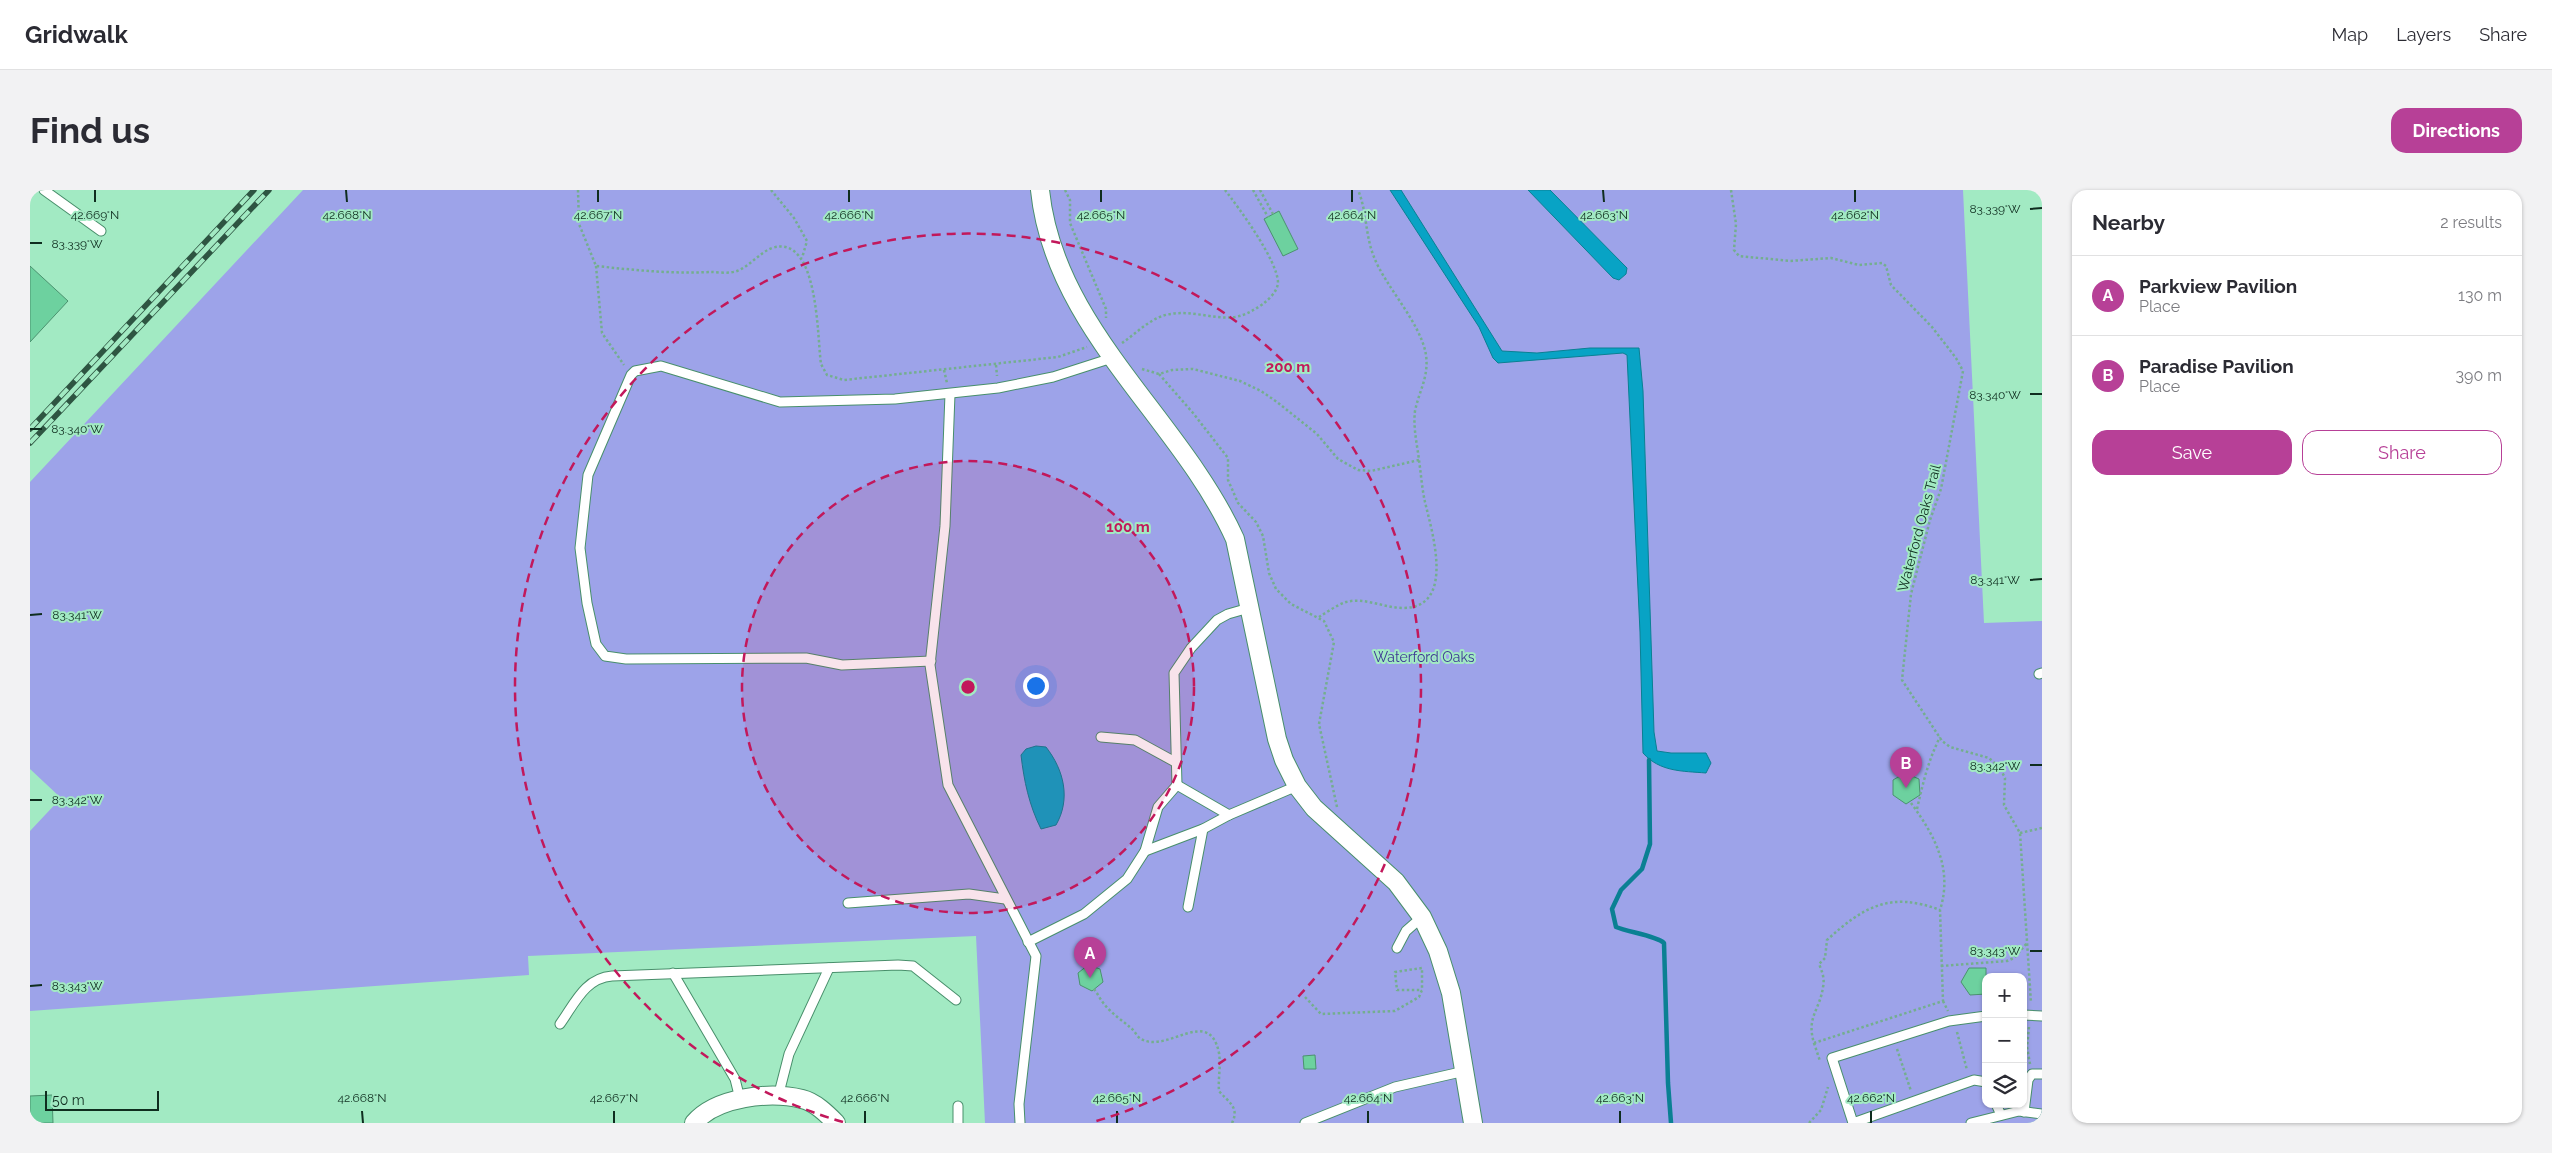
<!DOCTYPE html>
<html lang="en">
<head>
<meta charset="utf-8">
<style>
	:root { --surface:#fff; --page:#f2f2f3; --text:#2b2b33; --muted:#7c7c81; --line:#e1e1e2; --accent:#b74097 }
	body { margin:0; font-family:Raleway,sans-serif; background:var(--page); color:var(--text) }
	.controls { position:absolute; right:15px; bottom:15px; display:grid; overflow:hidden; border-radius:10px; box-shadow:0 1px 4px #0004 }
	.controls button { width:45px; height:45px; display:grid; place-items:center; padding:0; border:0; border-bottom:1px solid var(--line); background:var(--surface); color:var(--text); font:25px sans-serif }
	.scale { position:absolute; left:15px; bottom:12px; width:114px; box-sizing:border-box; padding-left:5px; border:2px solid #0f2d1f; border-top:0; font-size:14px; line-height:18px; white-space:nowrap; color:#0f2d1f; -webkit-text-stroke:4px #a2eac3; paint-order:stroke }
	.you { position:absolute; left:1005px; top:495px; width:18px; height:18px; margin:-12px; border:4px solid #fff; border-radius:50%; background:#1a73e8; box-shadow:0 0 0 8px #1a73e833 }
	.badge { display:grid; place-items:center; width:32px; height:32px; border-radius:50%; background:var(--accent); color:#fff; font-size:16px; font-weight:700 }
	.pin { position:absolute; translate:-50% -41px; filter:drop-shadow(0 1px 2px #0008) }
	.pin::after { content:''; position:absolute; top:26px; width:18px; height:15px; background:inherit; clip-path:polygon(0 0,100% 0,50% 100%) }
	.list { margin:0; padding:0; list-style:none }
	h2 { display:flex; justify-content:space-between; align-items:center; height:65px; margin:0; padding:0 20px; font-size:21px }
	h2 small { font-size:16px; font-weight:400; color:var(--muted) }
	.list li { display:grid; grid-template-columns:32px 1fr auto; gap:15px; align-items:center; box-sizing:border-box; height:80px; padding:0 20px; border-top:1px solid var(--line) }
	.list b { display:block; font-size:19px; white-space:nowrap }
	.list p { margin:0; font-size:16px; white-space:nowrap; color:var(--muted) }
	.list em { font-size:16px; font-style:normal; color:var(--muted) }
	.actions { display:flex; gap:10px; padding:15px 20px }
	.actions a { flex:1; padding:11px 0; border:1px solid var(--accent); border-radius:15px; text-align:center; font-size:18px; color:var(--accent) }
	.actions .main { background:var(--accent); color:#fff }
	.icon { flex:none; width:28px; height:28px; fill:none; stroke:currentColor; stroke-width:2; stroke-linecap:round; stroke-linejoin:round }
	.map { position:relative; flex:none; width:2012px; height:933px; overflow:hidden; border-radius:15px }
	header { display:flex; align-items:center; gap:30px; box-sizing:border-box; height:70px; padding:0 25px; background:var(--surface); border-bottom:1px solid var(--line) }
	header strong { font-size:24px }
	nav { display:flex; gap:28px; margin-inline-start:auto; font-size:18px }
	.intro { display:flex; align-items:center; justify-content:space-between; box-sizing:border-box; height:120px; padding:0 30px }
	h1 { margin:0; font-size:35px }
	.button { padding:12px 22px; border-radius:15px; background:var(--accent); color:#fff; font-size:18px; font-weight:700 }
	main { display:flex; gap:30px; padding:0 30px }
	aside { flex:1; background:var(--surface); border-radius:15px; box-shadow:0 1px 4px #0004 }
	.map>svg:first-child { display:block }
	.green { fill:#9da3e9; fill-rule:evenodd }
	.water { fill:#08a3c5; stroke:#0a8093 }
	.lines { fill:none; stroke-linecap:round; stroke-linejoin:round }
	.stream { stroke:#0a8093; stroke-width:4.5 }
	.building { fill:#6dd19f; stroke:#4b926f }
	.lane-casing { stroke:#488f6b; stroke-width:11 }
	.street-casing { stroke:#488f6b; stroke-width:20 }
	.path { stroke:#74ae8f; stroke-width:2.5; stroke-dasharray:2.5 2.5; stroke-linecap:butt }
	.lane { stroke:#fff; stroke-width:9 }
	.street { stroke:#fff; stroke-width:18 }
	.rail-casing { stroke:#2e5542; stroke-width:5.5 }
	.rail { stroke:#a2eac3; stroke-width:4; stroke-dasharray:11; stroke-linecap:butt }
	.ticks { fill:none; stroke:#0f2d1f; stroke-width:2 }
	.ring { fill:none; stroke:#c2185b; stroke-width:2.5; stroke-dasharray:9 6 }
	.labels { text-anchor:middle; stroke-width:4; stroke-linejoin:round; paint-order:stroke }
	.street-label { font-size:14px; fill:#0f2d1f; stroke:#a2eac3 }
	.park-label { font-size:14px; fill:#3c3594; stroke:#a2eac3 }
	.ticks-label { font-size:12px; text-anchor:middle; fill:#0f2d1f; stroke:#a2eac3; stroke-width:4; stroke-linejoin:round; paint-order:stroke }
	.centre { fill:#c2185b; stroke:#a2eac3; stroke-width:2.5 }
	.ring-label { font-size:15px; text-anchor:middle; font-weight:bold; fill:#c2185b; stroke:#a2eac3; stroke-width:4; stroke-linejoin:round; paint-order:stroke }
</style>
</head>
<body>
<header>
<strong>Gridwalk</strong>
<nav><a>Map</a><a>Layers</a><a>Share</a></nav>
</header>
<div class="intro"><h1>Find us</h1><a class="button">Directions</a></div>
<main>
<div class="map">
<svg width="2012" height="933" viewBox="0 0 2012 933">
	<rect width="100%" height="100%" fill="#a2eac3"/>
	<path class="green" d="M273,0H1933L1954,433L2012,431V933H955L946,746L498,766L499,785L0,821V641L31,608L0,579V292ZM1956,787H1993V914H1956Z"/>
	<g class="water">
		<path d="M1360,0H1371L1472,161L1507,163L1560,158H1609L1613,201L1624,542L1627,561L1641,563H1676L1681,573L1676,583C1652,581 1630,582 1613,563L1610,442L1597,165L1593,163L1468,173L1463,168L1449,137Z"/>
		<polygon points="1498,0 1520,0 1597,78 1596,84 1589,90 1583,88"/>
		<path d="M1006,556L1016,557C1034,580 1041,609 1026,635L1011,639C999,615 994,591 991,565L996,559Z"/>
	</g>
	<g class="lines">
		<path class="stream" d="M1619,570L1620,654L1612,679L1591,700L1582,719L1586,737C1598,742 1627,746 1634,753L1638,893L1641,933"/>
	</g>
	<g class="building">
		<polygon points="1249,21 1268,59 1253,66 1234,29"/>
		<polygon points="0,76 38,111 0,152"/>
		<polygon points="1875,583 1889,589 1890,605 1876,614 1863,605 1863,590"/>
		<polygon points="1058,775 1070,779 1073,792 1062,801 1050,795 1048,783"/>
		<polygon points="1939,778 1956,778 1956,804 1940,805 1931,792"/>
		<polygon points="1285,865 1286,879 1274,879 1273,866"/>
		<polygon points="22,905 23,933 0,933 0,906"/>
	</g>
	<g class="lines">
		<g class="lane-casing">
			<g id="lane">
				<polyline points="14,0 71,41"/>
				<polyline points="920,204 915,336 900,475 918,595 1006,766 989,914 990,933"/>
				<polyline points="901,471 812,475 776,468 596,469 575,466 566,454 557,413 550,358 558,285 601,185 605,181 631,176 750,212 865,209 968,198 1023,187 1082,168"/>
				<polyline points="2009,484 2012,483"/>
				<polyline points="1071,547 1105,550 1147,573"/>
				<polyline points="1147,595 1144,483 1161,458 1187,430 1198,424 1219,418"/>
				<polyline points="1115,661 1173,639 1199,625"/>
				<polyline points="818,713 939,704 975,709"/>
				<polyline points="1158,717 1173,639"/>
				<polyline points="998,752 1054,724 1097,689 1115,661 1128,617 1147,595 1199,625 1267,596"/>
				<polyline points="1367,758 1376,741 1392,727"/>
				<polyline points="643,783 705,889 710,909"/>
				<polyline points="1993,825 2012,826"/>
				<path d="M530,834C545,813 555,788 582,786L868,775L883,776L926,810"/>
				<polyline points="748,907 759,864 799,778"/>
				<polyline points="1966,914 1971,925"/>
				<polyline points="928,916 928,933"/>
				<polyline points="1994,922 1998,890 2002,884 2012,884"/>
				<polyline points="1275,933 1365,897 1435,881"/>
				<polyline points="1823,933 1802,868 1919,831 1956,826"/>
				<polyline points="1823,933 1944,890 1956,892"/>
				<polyline points="1941,933 1989,921 2012,924"/>
			</g>
		</g>
		<g class="street-casing">
			<g id="street">
				<path d="M1010,0C1024,139 1151,229 1205,349L1247,549L1254,570L1267,596L1284,618L1366,692L1392,727L1408,761L1421,803L1443,933"/>
				<path d="M664,933C686,907 740,901 772,909C785,912 797,924 806,933"/>
			</g>
		</g>
		<g class="path">
			<path d="M548,0L549,34L566,76C604,80 641,84 680,82C688,82 699,84 707,81C720,76 729,63 742,58C789,43 787,147 791,174L797,185L814,190L1028,167L1057,157"/>
			<polyline points="741,0 764,28 777,51 772,68"/>
			<polyline points="1035,0 1040,10 1040,33 1076,119 1076,128"/>
			<polyline points="1223,0 1238,27"/>
			<polyline points="1230,0 1243,24"/>
			<polyline points="1701,0 1706,34 1704,60 1709,66 1760,71 1801,68 1829,75 1852,73 1856,76 1861,95 1902,137 1926,168 1933,181 1911,299 1900,330 1881,404 1872,490 1912,551 1920,557 1959,568 1970,578 1975,588 1974,615 1990,643 2001,813"/>
			<polyline points="566,76 572,143 594,175"/>
			<path d="M1092,153C1107,143 1122,126 1141,124C1162,120 1185,130 1205,127C1216,125 1224,120 1233,114C1239,109 1247,102 1248,93C1248,71 1209,18 1195,0"/>
			<polyline points="966,175 967,186"/>
			<path d="M1112,179L1129,184L1142,180L1163,179L1210,191L1231,201L1247,212L1287,244L1308,269L1328,280L1341,281L1389,270C1387,254 1383,237 1385,221C1389,201 1399,187 1396,165C1391,133 1355,96 1344,67C1335,45 1337,21 1328,0"/>
			<polyline points="914,180 917,193"/>
			<polyline points="1129,184 1163,223 1198,268 1198,290 1202,299 1208,313 1226,332 1233,346 1239,383 1246,399 1261,414 1294,431 1304,452 1289,534 1307,617"/>
			<path d="M1289,427C1297,422 1307,415 1316,412C1334,407 1355,418 1373,418C1426,418 1402,342 1395,312C1392,299 1391,284 1389,270"/>
			<path d="M1881,613C1905,646 1923,679 1910,720L1913,811L1784,853C1776,827 1790,820 1793,797C1795,789 1792,781 1789,774L1795,768L1797,750C1833,717 1860,701 1910,720"/>
			<path d="M1887,619C1893,593 1898,571 1910,547"/>
			<polyline points="1990,643 2012,638"/>
			<polyline points="1911,776 1977,771 1984,768 1997,753"/>
			<path d="M1064,799C1068,804 1071,811 1075,815C1082,824 1093,831 1101,838C1105,841 1107,847 1111,849C1138,864 1179,815 1189,863C1191,875 1188,889 1189,901C1198,912 1210,917 1202,933"/>
			<polyline points="1275,807 1291,824 1365,821 1389,807 1392,800 1392,778 1365,782 1367,800 1392,800"/>
			<polyline points="1913,811 1918,821"/>
			<polyline points="1999,837 1997,857 2000,874"/>
			<polyline points="1927,842 1937,880"/>
			<polyline points="1784,853 1790,871"/>
			<polyline points="1867,859 1881,901"/>
			<polyline points="1779,933 1791,920 1798,897"/>
		</g>
		<use href="#lane" class="lane"/>
		<use href="#street" class="street"/>
		<g class="rail-casing">
			<g id="rail">
				<polyline points="0,239 224,0"/>
				<polyline points="0,253 239,0"/>
			</g>
		</g>
		<use href="#rail" class="rail"/>
	</g>
	<path class="ticks" d="M65,0V12M316,0L317,12M568,0V12M819,0V12M1071,0V12M1322,0V12M1573,0L1574,12M1825,0V12M2000,19L2012,18M0,53H12M2000,204H2012M0,239H12M2000,390L2012,389M0,425L12,424M2000,575H2012M0,610H12M2000,761H2012M0,796L12,795M332,921L333,933M584,921V933M835,921V933M1087,921V933M1338,921V933M1590,921V933M1841,921V933"/>
	<circle cx="938" cy="497" r="226" fill="#c2185b" fill-opacity=".12"/>
	<g class="ring">
		<circle cx="938" cy="497" r="226"/>
		<path d="M813 932A453 453 0 1 1 1063 932"/>
	</g>
	<g class="labels">
		<g class="street-label">
			<text transform="translate(1889 338) rotate(-75)" y="5">Waterford Oaks Trail</text>
		</g>
		<g class="park-label">
			<text x="1394" y="472">Waterford Oaks</text>
		</g>
	</g>
	<g class="ticks-label">
		<text x="1965" y="23">83.339°W</text>
		<text x="65" y="29">42.669°N</text>
		<text x="317" y="29">42.668°N</text>
		<text x="568" y="29">42.667°N</text>
		<text x="819" y="29">42.666°N</text>
		<text x="1071" y="29">42.665°N</text>
		<text x="1322" y="29">42.664°N</text>
		<text x="1574" y="29">42.663°N</text>
		<text x="1825" y="29">42.662°N</text>
		<text x="47" y="58">83.339°W</text>
		<text x="1965" y="209">83.340°W</text>
		<text x="47" y="243">83.340°W</text>
		<text x="1965" y="394">83.341°W</text>
		<text x="47" y="429">83.341°W</text>
		<text x="1965" y="580">83.342°W</text>
		<text x="47" y="614">83.342°W</text>
		<text x="1965" y="765">83.343°W</text>
		<text x="47" y="800">83.343°W</text>
		<text x="332" y="912">42.668°N</text>
		<text x="584" y="912">42.667°N</text>
		<text x="835" y="912">42.666°N</text>
		<text x="1087" y="912">42.665°N</text>
		<text x="1338" y="912">42.664°N</text>
		<text x="1590" y="912">42.663°N</text>
		<text x="1841" y="912">42.662°N</text>
	</g>
	<circle cx="938" cy="497" r="8" class="centre"/>
	<g class="ring-label">
		<text x="1258" y="182">200 m</text>
		<text x="1098" y="342">100 m</text>
	</g>
</svg>
<div class="controls">
<button>+</button>
<button>−</button>
<button><svg class="icon" aria-label="layers" viewBox="0 0 24 24"><path d="M12 4l9 5-9 5-9-5zM3 14l9 5 9-5"/></svg></button>
</div>
<div class="scale">50 m</div>
<div class="you"></div>
<div class="pin badge" style="left:1060px;top:788px">A</div>
<div class="pin badge" style="left:1876px;top:598px">B</div>
</div>
<aside>
<h2>Nearby<small>2 results</small></h2>
<ul class="list">
<li><span class="badge">A</span><div><b>Parkview Pavilion</b><p>Place</p></div><em>130 m</em></li>
<li><span class="badge">B</span><div><b>Paradise Pavilion</b><p>Place</p></div><em>390 m</em></li>
</ul>
<div class="actions"><a class="main">Save</a><a>Share</a></div>
</aside>
</main>
</body>
</html>
